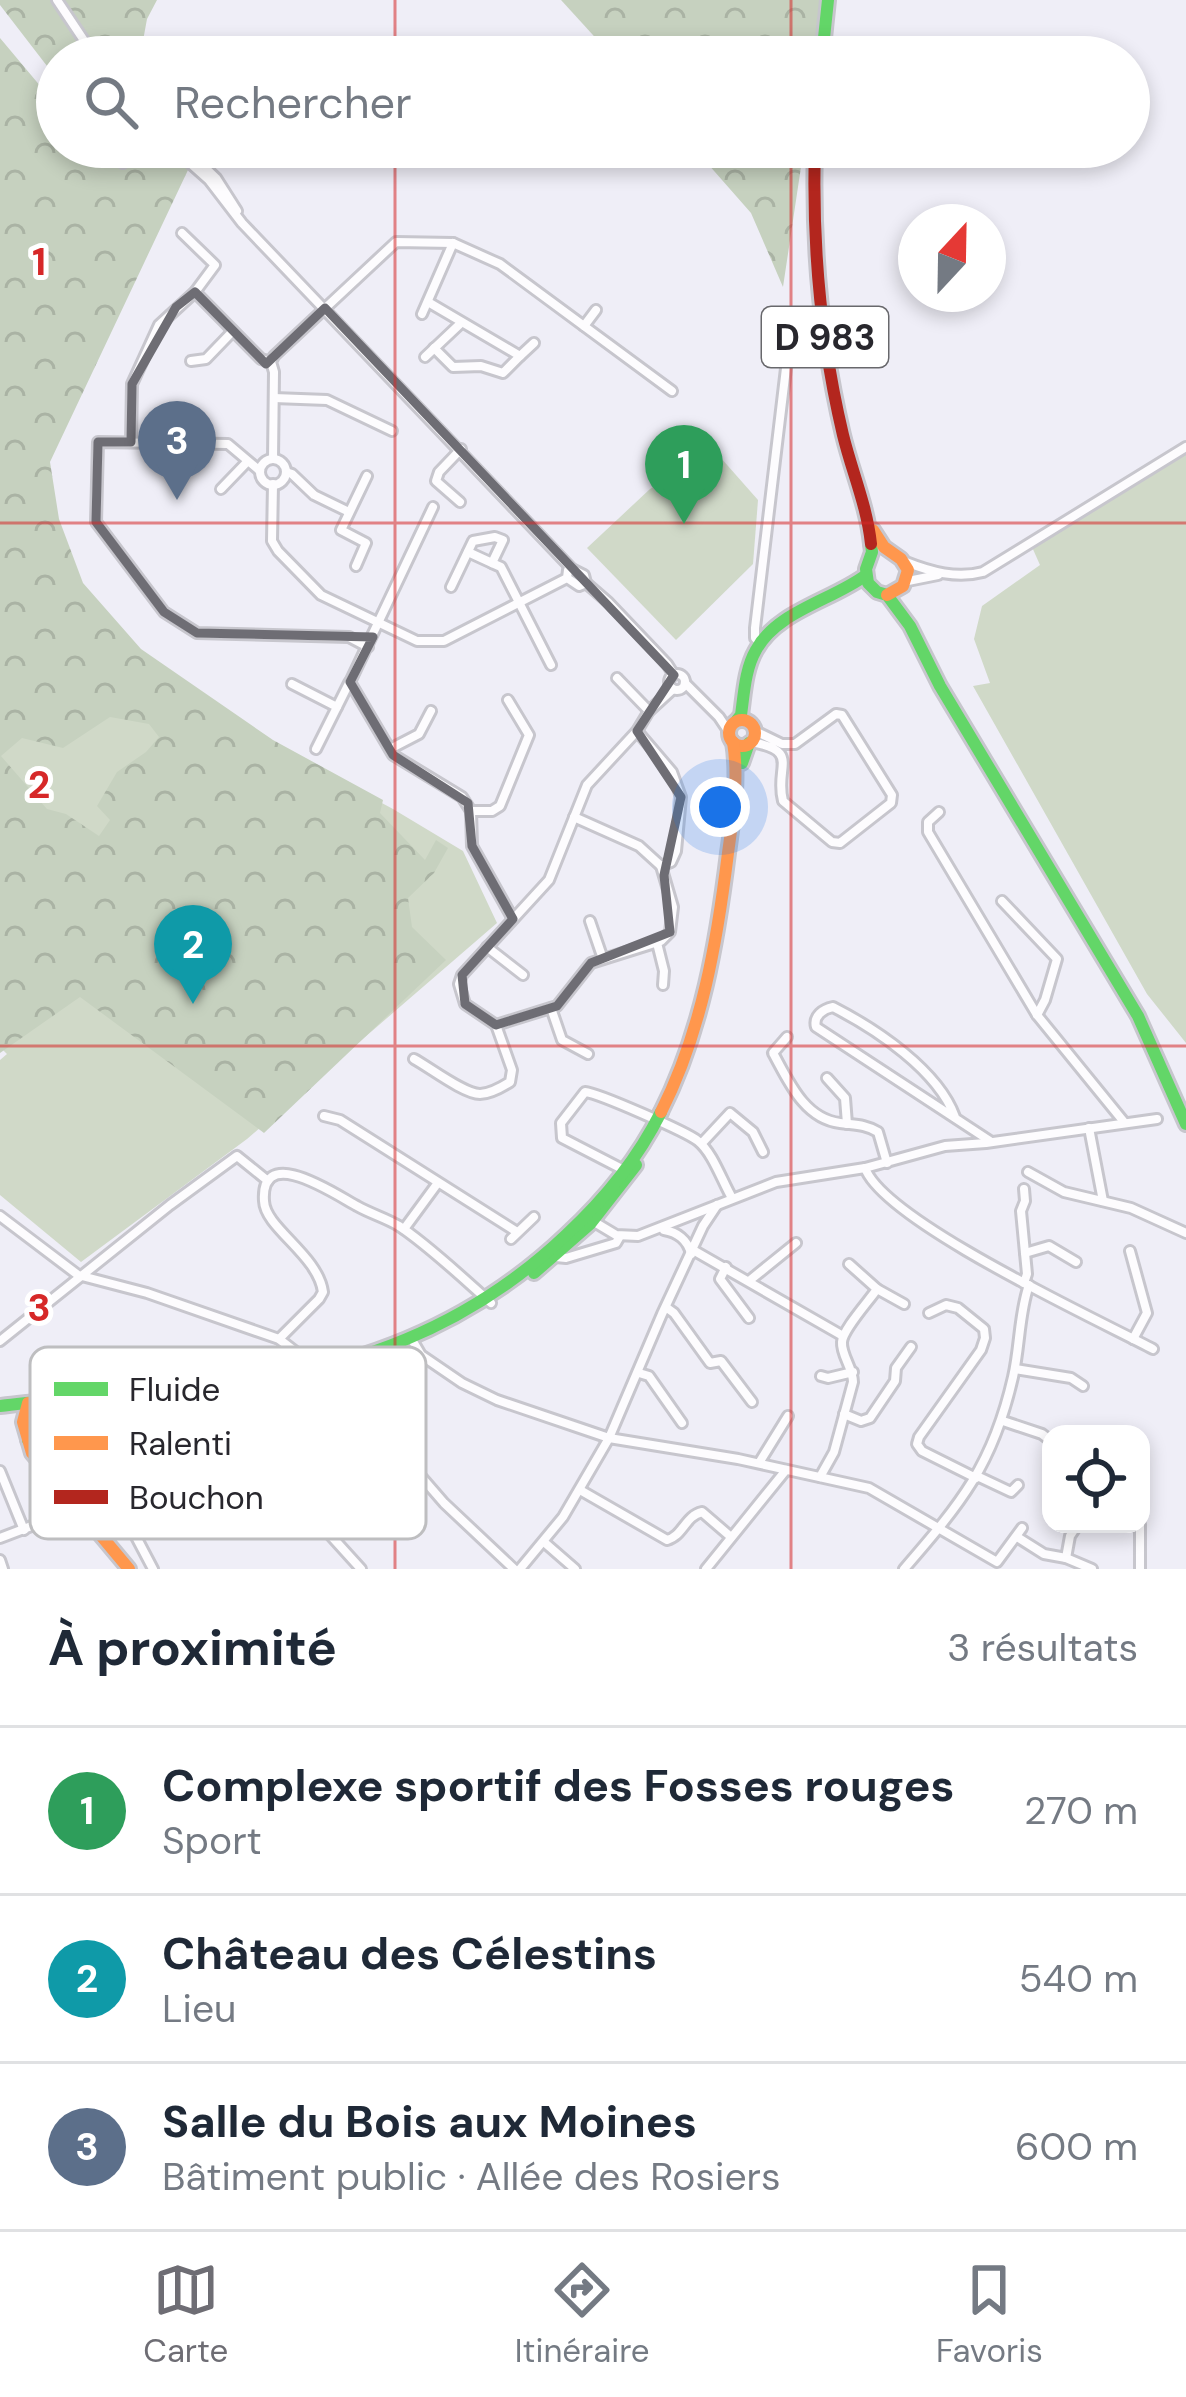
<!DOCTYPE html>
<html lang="fr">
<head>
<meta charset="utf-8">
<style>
	:root { --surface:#fff; --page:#f6f6f7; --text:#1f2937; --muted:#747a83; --line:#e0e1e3; --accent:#6e6d74 }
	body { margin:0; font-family:"DM Sans",sans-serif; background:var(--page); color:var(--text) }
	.controls { position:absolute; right:36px; bottom:36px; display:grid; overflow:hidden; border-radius:24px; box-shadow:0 6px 18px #0003 }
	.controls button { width:108px; height:108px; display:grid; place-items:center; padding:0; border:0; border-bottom:3px solid var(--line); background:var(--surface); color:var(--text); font:60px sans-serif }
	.compass { position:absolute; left:898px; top:204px; width:108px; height:108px; border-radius:50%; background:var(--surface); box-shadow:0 6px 18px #0003; rotate:22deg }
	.you { position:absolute; left:720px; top:807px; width:42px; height:42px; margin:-30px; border:9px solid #fff; border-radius:50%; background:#1a73e8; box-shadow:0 0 0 18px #1a73e833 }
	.badge { display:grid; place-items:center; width:78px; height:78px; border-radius:50%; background:var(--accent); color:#fff; font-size:39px; font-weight:700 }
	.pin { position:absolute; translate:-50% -99px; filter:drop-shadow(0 3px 6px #0008) }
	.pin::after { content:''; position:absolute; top:63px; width:42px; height:36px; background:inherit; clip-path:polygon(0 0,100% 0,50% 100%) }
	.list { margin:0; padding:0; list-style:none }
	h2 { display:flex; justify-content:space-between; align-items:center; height:156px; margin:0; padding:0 48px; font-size:51px }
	h2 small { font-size:39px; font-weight:400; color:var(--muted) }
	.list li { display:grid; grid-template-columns:78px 1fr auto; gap:36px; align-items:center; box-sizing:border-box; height:168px; padding:0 48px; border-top:3px solid var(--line) }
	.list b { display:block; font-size:45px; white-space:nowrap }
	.list p { margin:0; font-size:39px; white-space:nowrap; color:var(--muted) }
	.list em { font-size:39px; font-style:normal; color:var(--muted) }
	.icon { flex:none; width:66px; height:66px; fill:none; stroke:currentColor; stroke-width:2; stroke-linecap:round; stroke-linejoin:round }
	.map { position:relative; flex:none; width:1186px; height:1569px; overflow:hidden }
	.search { position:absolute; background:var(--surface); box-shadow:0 6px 18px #0003; left:36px; right:36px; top:36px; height:132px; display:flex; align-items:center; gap:30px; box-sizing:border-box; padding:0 42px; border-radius:66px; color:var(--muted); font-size:45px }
	.sheet { height:660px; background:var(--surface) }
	nav { display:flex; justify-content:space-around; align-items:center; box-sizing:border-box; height:168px; border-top:3px solid var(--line); background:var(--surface); font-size:33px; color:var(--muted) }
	nav a { display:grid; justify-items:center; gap:6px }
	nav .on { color:var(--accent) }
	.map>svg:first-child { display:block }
	.green { fill:#d0d9c8 }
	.forest { fill:url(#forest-crowns); fill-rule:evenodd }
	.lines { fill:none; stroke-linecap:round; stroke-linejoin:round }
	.street-casing { stroke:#c7c6cd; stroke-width:14 }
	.fast-casing { stroke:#c7c6cd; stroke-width:18 }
	.slow-casing { stroke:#c7c6cd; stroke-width:18 }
	.jam-casing { stroke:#c7c6cd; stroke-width:18 }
	.street { stroke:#fdfcfe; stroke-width:8 }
	.fast { stroke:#63d668; stroke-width:12 }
	.slow { stroke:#ff974d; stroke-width:12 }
	.jam { stroke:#b3261e; stroke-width:12 }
	.marked { fill:none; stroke:#6e6d74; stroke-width:9; stroke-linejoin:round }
	.grid { fill:none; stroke:#d62828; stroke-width:3; stroke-opacity:0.55 }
	.labels { text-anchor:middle; stroke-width:10; stroke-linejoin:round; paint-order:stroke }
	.shield { fill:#fff; stroke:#68686c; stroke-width:3 }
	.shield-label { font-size:36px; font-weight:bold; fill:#28272d }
	.key { fill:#fff; stroke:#bebec0; stroke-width:3 }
	.key-label { font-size:33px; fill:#28272d }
	.grid-label { font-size:39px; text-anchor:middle; font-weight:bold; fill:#d62828; stroke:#fff; stroke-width:10; stroke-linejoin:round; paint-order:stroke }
</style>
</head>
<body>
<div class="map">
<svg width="1186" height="1569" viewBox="0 0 1186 1569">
	<defs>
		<pattern id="forest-crowns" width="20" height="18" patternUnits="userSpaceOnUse" patternTransform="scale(3)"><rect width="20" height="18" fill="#c6d1bf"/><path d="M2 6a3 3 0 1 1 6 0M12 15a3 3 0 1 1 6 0" fill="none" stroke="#aab3a4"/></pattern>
	</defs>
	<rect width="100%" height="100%" fill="#efeef7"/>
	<g class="green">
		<polygon points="0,338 47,464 56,524 84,589 148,659 272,744 393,809 463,851 497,923 247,1139 81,1262 0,1195 0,1060 7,1054 0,1047"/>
		<polygon points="713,449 758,500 753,564 676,640 587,548 650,489"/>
		<polygon points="1186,452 1186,1043 1147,994 973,686 990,683 974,639 982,606 1040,565 1032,547"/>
	</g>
	<g class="forest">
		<polygon points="0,0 157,0 147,19 140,57 57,57 57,79 0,5"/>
		<polygon points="561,0 826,0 818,57 613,57"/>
		<path d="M0,38L57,106V147H91L102,160L114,150L112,147H164L188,170L50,462L59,519L83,583L141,649L273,740L383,800L380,813L425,860L436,840L448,848L434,873L408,898L412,927L446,960L264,1133L80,997L0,1053ZM110,717L149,724L159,737L146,752L117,772L97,806L110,820L99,836L66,814L47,809L1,756L22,738L63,748Z"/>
		<polygon points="693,147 804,147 783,287 751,213"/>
	</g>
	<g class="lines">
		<g class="street-casing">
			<g id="street">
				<polyline points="57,0 95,57"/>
				<polyline points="178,147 191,164 209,180 242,223 572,569"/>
				<polyline points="184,147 216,178 237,211"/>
				<polyline points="192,162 208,147"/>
				<polyline points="123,163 130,147"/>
				<polyline points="195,292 261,359 271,362"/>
				<polyline points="428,302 520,356 503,373 481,366 453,367 434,348"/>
				<polyline points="422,314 453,243"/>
				<polyline points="584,326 596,310"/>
				<polyline points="520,356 534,343"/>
				<polyline points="425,357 461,323"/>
				<polyline points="191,361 206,359 233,331"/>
				<polyline points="274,398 327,400 392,431"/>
				<polyline points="131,442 132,384 159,325 195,292 215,265 182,233"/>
				<polyline points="273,459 274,372 271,362 274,356 396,242 453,243 500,264 672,391"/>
				<circle cx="273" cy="472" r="13"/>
				<polyline points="260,471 228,444 98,442 96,522 164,612 197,633 349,637 368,647"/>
				<polyline points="286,472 292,474 314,495 349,512"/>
				<polyline points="273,484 272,541 278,551 321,595 417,641 444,641 567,578 568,570 572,569 584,575 586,583 579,586 567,578"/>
				<polyline points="221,489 247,462"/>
				<polyline points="460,502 436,481 439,472 461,449"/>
				<polyline points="433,507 350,682 393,755 462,797 471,811"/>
				<polyline points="468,552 492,563"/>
				<path d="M906,562C931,572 957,579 983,572L1186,447"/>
				<polyline points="356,566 366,543 341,530 367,476"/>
				<polyline points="908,581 938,575"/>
				<polyline points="586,583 608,602 667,664 674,675"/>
				<polyline points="451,587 473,541 495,537 503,540 492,563 501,567 551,665"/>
				<polyline points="760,643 755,638 755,628 792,318"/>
				<circle cx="677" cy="682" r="8"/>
				<polyline points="617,678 649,711"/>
				<polyline points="685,683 719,717 729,732"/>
				<polyline points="292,684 337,707"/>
				<path d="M751,742C802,751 774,767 783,801L832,842L840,843L891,803L892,795L842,715L836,714L795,744H782L755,731"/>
				<polyline points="316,749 349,683"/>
				<polyline points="390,749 419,734 431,711"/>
				<polyline points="471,811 492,811 500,806 529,735 508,700"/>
				<polyline points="471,811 472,846 513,919"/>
				<polyline points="939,812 928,822 928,832 1037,1015 1124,1122"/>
				<polyline points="574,817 639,846 661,866"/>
				<polyline points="1002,901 1057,959 1045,1000 1037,1015"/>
				<polyline points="590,921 603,959"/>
				<polyline points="657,943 664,971 663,985"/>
				<polyline points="487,947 523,975"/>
				<polyline points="551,1008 562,1040 588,1054"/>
				<polyline points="496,1025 557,1006 591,963 661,941 670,932 673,907 661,866 671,862 676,851 681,797 672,772 637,731"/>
				<polyline points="496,1025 465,1004 459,984 462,975 549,880 587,785 637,731 649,711 673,689"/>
				<path d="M787,1037L773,1053C788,1080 804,1119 840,1123C854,1125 865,1124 878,1132L887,1163"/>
				<path d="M414,1059C429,1067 464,1094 480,1094C490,1094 502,1087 510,1082L512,1070L496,1025"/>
				<polyline points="827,1078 845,1098 847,1124"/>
				<polyline points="324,1116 340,1120 517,1232"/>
				<path d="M955,1117C938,1070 876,1029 833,1007C823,1009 813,1016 816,1027L990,1141"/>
				<polyline points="1089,1128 1103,1201"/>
				<polyline points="702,1143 730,1113 753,1132 763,1152"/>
				<path d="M865,1168C884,1221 1096,1319 1153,1349"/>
				<path d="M624,1170L562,1138L561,1123L585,1092C598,1093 687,1132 698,1141C713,1153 722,1181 732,1198"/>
				<polyline points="1028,1172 1064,1192 1131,1208 1186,1233"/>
				<polyline points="1024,1189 1025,1201 1021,1211 1027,1274 1024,1283"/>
				<polyline points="0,1216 78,1275 147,1293 279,1339 331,1379 360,1406 444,1503 514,1569"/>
				<polyline points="591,1220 616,1235 638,1236 776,1182 865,1168 945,1146 986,1143 1157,1119"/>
				<polyline points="404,1229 437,1184"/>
				<path d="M664,1230C677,1232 688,1240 691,1254"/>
				<polyline points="511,1239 534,1217"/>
				<polyline points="693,1250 843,1336"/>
				<polyline points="1130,1251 1147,1313 1133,1339"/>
				<polyline points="1025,1253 1049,1246 1076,1262"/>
				<polyline points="556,1257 566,1258 616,1243 620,1236"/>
				<polyline points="849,1264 877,1289"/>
				<polyline points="726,1267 720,1279 749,1318"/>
				<polyline points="749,1281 796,1243"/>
				<polyline points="667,1308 674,1313 710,1363 721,1361 752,1402"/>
				<polyline points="929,1313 946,1305 958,1308 984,1329 985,1338 981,1350 919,1437 917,1444 922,1451 976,1478"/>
				<polyline points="411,1338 421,1355 462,1383 497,1400 609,1438 738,1459 869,1488 997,1562 1022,1528"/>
				<path d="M279,1339L319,1299L323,1292C318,1255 265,1228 264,1201C260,1142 338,1196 357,1206C371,1214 386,1218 399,1226C427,1244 465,1280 491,1303"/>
				<polyline points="0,1341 170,1205 237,1156 268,1181"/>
				<polyline points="1015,1369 1071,1378 1083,1386"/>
				<polyline points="639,1373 649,1376 682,1423"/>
				<polyline points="821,1376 828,1378 853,1372"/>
				<polyline points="844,1414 861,1421 870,1418 895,1381 896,1368 911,1347"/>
				<polyline points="1003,1421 1042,1434 1051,1441"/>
				<polyline points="247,1443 361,1569"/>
				<polyline points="759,1463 788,1416"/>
				<polyline points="0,1471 24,1530"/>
				<polyline points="977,1476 1011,1492 1018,1485"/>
				<path d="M820,1477L834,1452L853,1382C853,1368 841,1355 842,1342C843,1329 869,1301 877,1289L904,1304"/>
				<path d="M580,1490L667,1540C683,1536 685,1516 702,1512L731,1537"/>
				<polyline points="114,1495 153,1569"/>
				<polyline points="1140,1524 1140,1569"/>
				<polyline points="1017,1537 1044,1554 1066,1558 1092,1569"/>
				<polyline points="0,1538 197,1463 351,1399"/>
				<polyline points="544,1542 575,1569"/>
				<polyline points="1066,1558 1070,1536 1078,1524"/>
				<polyline points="0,1560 3,1569"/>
				<polyline points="520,1569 563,1517 609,1438 662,1314 703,1226 717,1205"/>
				<polyline points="706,1569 786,1470"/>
				<path d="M904,1569C961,1503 993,1465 1013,1377C1020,1347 1019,1313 1029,1285"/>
			</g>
		</g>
		<g class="fast-casing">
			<g id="fast">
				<polyline points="822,57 828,0"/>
				<polyline points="871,544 872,552 866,569 868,583 877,592 887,595 910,626 940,686 1138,1016 1186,1124"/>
				<path d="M737,720L741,715C744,694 745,669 756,650C777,611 833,600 866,575"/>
				<polyline points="742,763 749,743"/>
				<polyline points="534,1273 590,1224 636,1165"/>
				<path d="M0,1406C55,1400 109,1393 164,1388C204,1384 244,1382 283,1375C390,1356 487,1310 566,1235C604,1200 638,1158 661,1112"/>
				<polyline points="28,1440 33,1422 49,1401"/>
			</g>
		</g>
		<g class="slow-casing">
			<g id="slow">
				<polyline points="873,530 884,547 901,559 908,570 903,586 887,595"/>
				<circle cx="742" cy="733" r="13"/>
				<path d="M661,1112C702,1031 717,942 728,853C733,817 739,778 733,742"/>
				<polyline points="28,1403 23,1422 32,1453 129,1569"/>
			</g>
		</g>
		<g class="jam-casing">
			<path id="jam" d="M815,147C812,243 821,342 843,435C852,472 867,506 871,544"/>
		</g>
		<use href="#street" class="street"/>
		<use href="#fast" class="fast"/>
		<use href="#slow" class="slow"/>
		<use href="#jam" class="jam"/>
	</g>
	<path class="marked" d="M195,292L266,364L325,308L674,675L637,731L681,797L664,875L670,932L591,963L557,1006L496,1025L465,1004L462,975L513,919L472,846L468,803L393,755L350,682L373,637L197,633L164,612L96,522L98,442H131L132,384L176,307Z"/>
	<path class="grid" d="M395,0V57M791,0V57M395,147V1569M791,147V1569M0,523H1186M0,1046H1186"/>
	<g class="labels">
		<rect class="shield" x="762" y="307" width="126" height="60" rx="9"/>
		<g class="shield-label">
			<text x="825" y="350">D 983</text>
		</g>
	</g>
	<rect x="30" y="1347" width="396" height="192" rx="18" class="key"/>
	<rect x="54" y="1382" width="54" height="14" fill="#63d668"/>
	<rect x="54" y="1436" width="54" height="14" fill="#ff974d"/>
	<rect x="54" y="1490" width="54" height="14" fill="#b3261e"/>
	<g class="key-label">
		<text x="129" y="1401">Fluide</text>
		<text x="129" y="1455">Ralenti</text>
		<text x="129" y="1509">Bouchon</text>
	</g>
	<g class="grid-label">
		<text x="39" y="275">1</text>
		<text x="39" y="798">2</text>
		<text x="39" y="1321">3</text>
	</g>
</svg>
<div class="controls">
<button><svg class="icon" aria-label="locate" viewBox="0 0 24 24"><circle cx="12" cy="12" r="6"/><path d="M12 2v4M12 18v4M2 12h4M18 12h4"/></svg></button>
</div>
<svg class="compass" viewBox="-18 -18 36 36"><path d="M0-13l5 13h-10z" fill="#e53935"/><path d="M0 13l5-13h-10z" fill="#747a83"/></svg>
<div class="you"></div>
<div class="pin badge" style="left:684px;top:524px;background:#2e9e5b">1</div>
<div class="pin badge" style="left:193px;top:1004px;background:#0f9aa8">2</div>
<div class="pin badge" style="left:177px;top:500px;background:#5c6f8a">3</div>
<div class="search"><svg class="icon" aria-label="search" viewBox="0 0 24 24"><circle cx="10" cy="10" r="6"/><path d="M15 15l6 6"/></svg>Rechercher</div>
</div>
<section class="sheet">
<h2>À proximité<small>3 résultats</small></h2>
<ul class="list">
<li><span class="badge" style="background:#2e9e5b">1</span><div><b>Complexe sportif des Fosses rouges</b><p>Sport</p></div><em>270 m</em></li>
<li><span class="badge" style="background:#0f9aa8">2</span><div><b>Château des Célestins</b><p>Lieu</p></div><em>540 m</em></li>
<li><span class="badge" style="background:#5c6f8a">3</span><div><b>Salle du Bois aux Moines</b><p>Bâtiment public · Allée des Rosiers</p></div><em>600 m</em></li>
</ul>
</section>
<nav>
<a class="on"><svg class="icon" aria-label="map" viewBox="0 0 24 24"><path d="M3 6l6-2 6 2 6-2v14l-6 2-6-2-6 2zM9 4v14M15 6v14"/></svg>Carte</a>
<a><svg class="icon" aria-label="directions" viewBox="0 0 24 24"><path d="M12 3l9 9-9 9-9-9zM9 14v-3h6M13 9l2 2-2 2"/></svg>Itinéraire</a>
<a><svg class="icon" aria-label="saved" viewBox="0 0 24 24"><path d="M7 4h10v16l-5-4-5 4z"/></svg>Favoris</a>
</nav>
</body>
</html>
